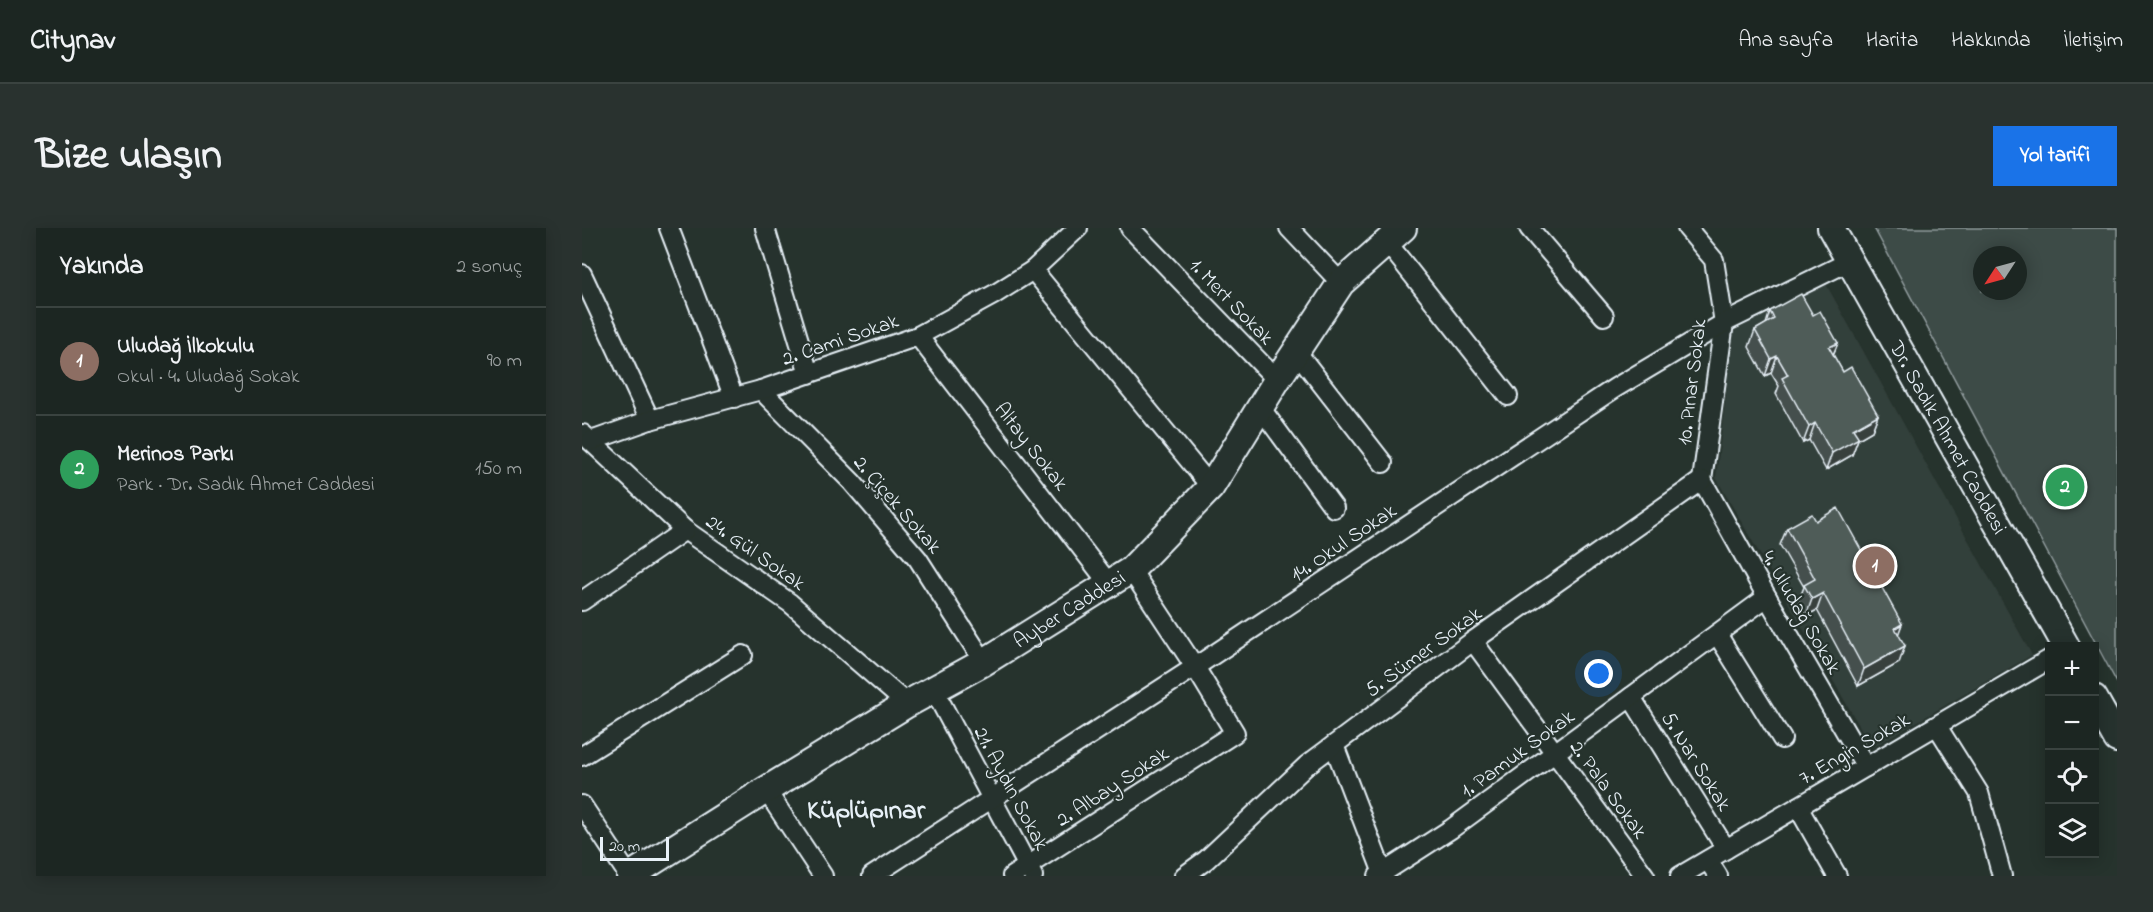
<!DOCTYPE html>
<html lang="tr">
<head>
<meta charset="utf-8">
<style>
	:root { --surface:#1c2622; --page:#29322f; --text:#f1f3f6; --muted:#a0a5a5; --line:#3a4340; --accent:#1a73e8 }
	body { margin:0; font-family:"Indie Flower",sans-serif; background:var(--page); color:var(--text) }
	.controls { position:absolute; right:18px; bottom:18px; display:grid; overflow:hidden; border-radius:0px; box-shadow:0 3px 15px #0003 }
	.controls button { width:54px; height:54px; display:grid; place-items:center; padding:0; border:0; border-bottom:2px solid var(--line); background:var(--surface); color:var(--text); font:30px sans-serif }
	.compass { position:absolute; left:1391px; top:18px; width:54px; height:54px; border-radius:50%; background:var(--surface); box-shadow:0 3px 15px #0003; rotate:234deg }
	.scale { position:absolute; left:18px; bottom:15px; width:69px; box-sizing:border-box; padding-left:6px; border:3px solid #e8f1f8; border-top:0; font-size:16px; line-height:21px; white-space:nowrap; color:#e8f1f8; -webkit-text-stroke:4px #26332d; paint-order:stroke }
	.you { position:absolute; left:1017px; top:446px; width:21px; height:21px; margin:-15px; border:4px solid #fff; border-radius:50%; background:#1a73e8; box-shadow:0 0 0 9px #1a73e833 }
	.badge { display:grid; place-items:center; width:39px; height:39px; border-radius:50%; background:var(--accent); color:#fff; font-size:20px; font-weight:700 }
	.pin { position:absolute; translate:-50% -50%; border:3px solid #fff; box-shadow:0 2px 6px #0006 }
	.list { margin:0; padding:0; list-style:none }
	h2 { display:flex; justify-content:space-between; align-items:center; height:78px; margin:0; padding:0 24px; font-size:26px }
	h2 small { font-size:20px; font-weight:400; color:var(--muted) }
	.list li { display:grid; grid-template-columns:39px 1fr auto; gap:18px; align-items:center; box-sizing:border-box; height:108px; padding:0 24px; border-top:2px solid var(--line) }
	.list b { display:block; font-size:22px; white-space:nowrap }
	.list p { margin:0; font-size:20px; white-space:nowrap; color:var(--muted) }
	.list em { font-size:20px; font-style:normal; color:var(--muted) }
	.icon { flex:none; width:33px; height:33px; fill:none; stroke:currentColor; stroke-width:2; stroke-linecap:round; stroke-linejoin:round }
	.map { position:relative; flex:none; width:1535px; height:648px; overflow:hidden; border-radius:0px }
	header { display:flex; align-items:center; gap:36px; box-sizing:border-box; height:84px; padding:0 30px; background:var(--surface); border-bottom:2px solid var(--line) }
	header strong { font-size:28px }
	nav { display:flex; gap:33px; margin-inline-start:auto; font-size:21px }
	.intro { display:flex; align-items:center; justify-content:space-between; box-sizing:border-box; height:144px; padding:0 36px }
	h1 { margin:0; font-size:42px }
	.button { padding:15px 27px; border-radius:0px; background:var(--accent); color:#fff; font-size:21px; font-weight:700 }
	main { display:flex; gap:36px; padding:0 36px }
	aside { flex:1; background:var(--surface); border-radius:0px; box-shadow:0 3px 15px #0003 }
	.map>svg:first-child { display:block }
	.built { fill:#333f3a }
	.green { fill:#3e4b47; stroke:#939ea0; stroke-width:1.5; fill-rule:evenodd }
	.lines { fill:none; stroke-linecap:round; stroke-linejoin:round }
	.street-casing { stroke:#e8f1f8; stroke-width:22 }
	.secondary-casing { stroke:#e8f1f8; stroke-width:30 }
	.street { stroke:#26332d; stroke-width:18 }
	.secondary { stroke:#26332d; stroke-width:26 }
	.wall { fill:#454f4d; stroke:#e8f1f8; stroke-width:1.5 }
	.shaded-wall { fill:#38403e; stroke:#e8f1f8; stroke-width:1.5 }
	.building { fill:#505c59; stroke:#e8f1f8; stroke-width:1.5 }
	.labels { text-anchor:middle; stroke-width:4.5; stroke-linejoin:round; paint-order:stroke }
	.street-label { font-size:21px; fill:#e8f1f8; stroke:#26332d }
	.district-label { font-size:27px; font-weight:bold; fill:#e8f1f8; stroke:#26332d }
</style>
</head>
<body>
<header>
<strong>Citynav</strong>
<nav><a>Ana sayfa</a><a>Harita</a><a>Hakkında</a><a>İletişim</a></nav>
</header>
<div class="intro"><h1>Bize ulaşın</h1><a class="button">Yol tarifi</a></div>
<main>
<aside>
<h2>Yakında<small>2 sonuç</small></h2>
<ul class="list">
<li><span class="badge" style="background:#8d6e63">1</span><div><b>Uludağ İlkokulu</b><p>Okul · 4. Uludağ Sokak</p></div><em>90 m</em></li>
<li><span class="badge" style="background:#2e9e5b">2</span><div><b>Merinos Parkı</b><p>Park · Dr. Sadık Ahmet Caddesi</p></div><em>150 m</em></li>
</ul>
</aside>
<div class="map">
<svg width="1535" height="648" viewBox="0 0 1535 648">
	<rect width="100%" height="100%" fill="#26332d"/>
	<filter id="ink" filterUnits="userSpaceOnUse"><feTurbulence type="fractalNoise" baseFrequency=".0167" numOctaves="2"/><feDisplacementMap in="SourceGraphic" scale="12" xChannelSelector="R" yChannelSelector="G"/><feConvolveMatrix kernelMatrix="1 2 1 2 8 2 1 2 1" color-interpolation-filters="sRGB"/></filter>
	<g filter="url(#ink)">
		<polygon class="built" points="1244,56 1450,427 1290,520 1134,250 1151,103"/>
		<path class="green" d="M1292,0H1535V455ZM1400,27H1436V63H1400Z"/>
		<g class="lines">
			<g class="street-casing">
				<g id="street">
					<polyline points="87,0 152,170"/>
					<polyline points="183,0 227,146"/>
					<polyline points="548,0 695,152"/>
					<polyline points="707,0 759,55"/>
					<polyline points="947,0 1022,88"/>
					<polyline points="1105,0 1132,32 1142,95 1120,252"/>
					<polyline points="804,13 926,168"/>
					<polyline points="451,42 629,259"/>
					<polyline points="0,46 68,192"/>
					<polyline points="336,108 528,357"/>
					<polyline points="714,123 801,235"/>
					<polyline points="179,162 270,254 336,331 402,434"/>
					<polyline points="678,179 752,280"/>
					<polyline points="1,206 103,302 208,375 325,476"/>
					<polyline points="9,213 68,192 179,162 336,108 413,66 451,42 496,0"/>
					<polyline points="1120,252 1185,369 1284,539"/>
					<polyline points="0,373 103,302"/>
					<polyline points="1135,406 1200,511"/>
					<polyline points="891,413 1063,648"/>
					<polyline points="352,462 451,648"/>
					<polyline points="1049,469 1144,621"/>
					<polyline points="1355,498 1397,565 1420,648"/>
					<polyline points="752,517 802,648"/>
					<polyline points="0,528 161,427"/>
					<polyline points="184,562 241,648"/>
					<polyline points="0,577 47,648"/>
					<polyline points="1216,579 1255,648"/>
					<polyline points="1126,632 1136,648"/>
					<polyline points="290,648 613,439 1033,160 1142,95 1268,33"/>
					<polyline points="430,648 653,505 613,439 549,342"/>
					<polyline points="602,648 624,632 725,537 891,413 1120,252"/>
					<polyline points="796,648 869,601 1185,369"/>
					<polyline points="1098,648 1468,431"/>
				</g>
			</g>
			<g class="secondary-casing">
				<g id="secondary">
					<path id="s1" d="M1249,0L1484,418"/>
					<polyline points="1512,470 1535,511"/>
					<path id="s2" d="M48,648L184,562L325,476L402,434L549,342L629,259L695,152L759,55L821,0"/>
				</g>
			</g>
			<use href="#street" class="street"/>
			<use href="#secondary" class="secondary"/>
		</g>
		<g class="wall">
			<polygon points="1188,83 1231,87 1256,115 1251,127 1261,144 1296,187 1290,203 1276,211 1270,227 1244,242 1227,212 1221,215 1194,166 1197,158 1189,145 1183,148 1167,119 1173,102 1184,96"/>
			<polygon points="1234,293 1320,396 1316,405 1317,435 1276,458 1235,382 1224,388 1216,374 1222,359 1198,317 1205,300"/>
		</g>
		<g class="shaded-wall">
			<polygon points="1256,115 1249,131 1247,119"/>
			<polygon points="1195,128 1189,145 1183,148 1189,131"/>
			<polygon points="1296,187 1290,203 1276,211 1270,227 1244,242 1250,225 1271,201"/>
			<polygon points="1233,195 1227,212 1221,215 1227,199"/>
			<polygon points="1241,365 1235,382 1224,388 1230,371"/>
			<polygon points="1320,396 1314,413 1313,400"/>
			<polygon points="1323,418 1317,435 1276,458 1282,441"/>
		</g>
		<g class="building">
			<polygon points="1219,66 1231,87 1238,83 1256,115 1247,119 1261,144 1269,139 1296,187 1271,201 1277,210 1250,225 1233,195 1227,199 1200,150 1206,147 1195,128 1189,131 1173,102 1192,91 1188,83"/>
			<polygon points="1256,280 1320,396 1313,400 1323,418 1282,441 1241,365 1230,371 1222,357 1233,351 1205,300 1230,286 1234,293"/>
		</g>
	</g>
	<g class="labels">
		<g class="street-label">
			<text transform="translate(650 73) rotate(46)" y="7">1. Mert Sokak</text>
			<text transform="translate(258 111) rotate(-19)" y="7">2. Cami Sokak</text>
			<text transform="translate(1109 154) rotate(-83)" y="7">10. Pınar Sokak</text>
			<text dy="7" stroke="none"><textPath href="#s1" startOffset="240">Dr. Sadık Ahmet Caddesi</textPath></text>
			<text transform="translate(450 218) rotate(52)" y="7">Altay Sokak</text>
			<text transform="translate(316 276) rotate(49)" y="7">2. Çiçek Sokak</text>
			<text transform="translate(761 314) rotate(-34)" y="7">14. Okul Sokak</text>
			<text transform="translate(174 324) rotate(35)" y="7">24. Gül Sokak</text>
			<text dy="7" stroke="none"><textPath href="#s2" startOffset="514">Ayber Caddesi</textPath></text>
			<text transform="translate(1220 384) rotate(60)" y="7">4. Uludağ Sokak</text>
			<text transform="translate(841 423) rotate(-36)" y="7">5. Sümer Sokak</text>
			<text transform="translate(1272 520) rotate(-30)" y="7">7. Engin Sokak</text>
			<text transform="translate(935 525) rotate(-36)" y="7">1. Pamuk Sokak</text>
			<text transform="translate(1115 533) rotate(58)" y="7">5. Nar Sokak</text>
			<text transform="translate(530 558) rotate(-33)" y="7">2. Albay Sokak</text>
			<text transform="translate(430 560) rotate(62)" y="7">21. Aydın Sokak</text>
			<text transform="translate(1027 561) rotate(54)" y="7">2. Pala Sokak</text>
		</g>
		<g class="district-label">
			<text x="284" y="590">Küplüpınar</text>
		</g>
	</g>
</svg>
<div class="controls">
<button>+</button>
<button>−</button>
<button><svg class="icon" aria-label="locate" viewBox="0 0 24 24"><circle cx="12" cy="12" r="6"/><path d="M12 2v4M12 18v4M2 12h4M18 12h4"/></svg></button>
<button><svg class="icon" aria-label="layers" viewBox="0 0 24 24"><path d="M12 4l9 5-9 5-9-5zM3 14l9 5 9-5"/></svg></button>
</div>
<svg class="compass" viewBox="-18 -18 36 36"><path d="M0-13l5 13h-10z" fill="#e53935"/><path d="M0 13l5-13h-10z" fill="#a0a5a5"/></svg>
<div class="scale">20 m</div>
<div class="you"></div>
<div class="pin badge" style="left:1293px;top:338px;background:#8d6e63">1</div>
<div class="pin badge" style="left:1483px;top:259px;background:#2e9e5b">2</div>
</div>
</main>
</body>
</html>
